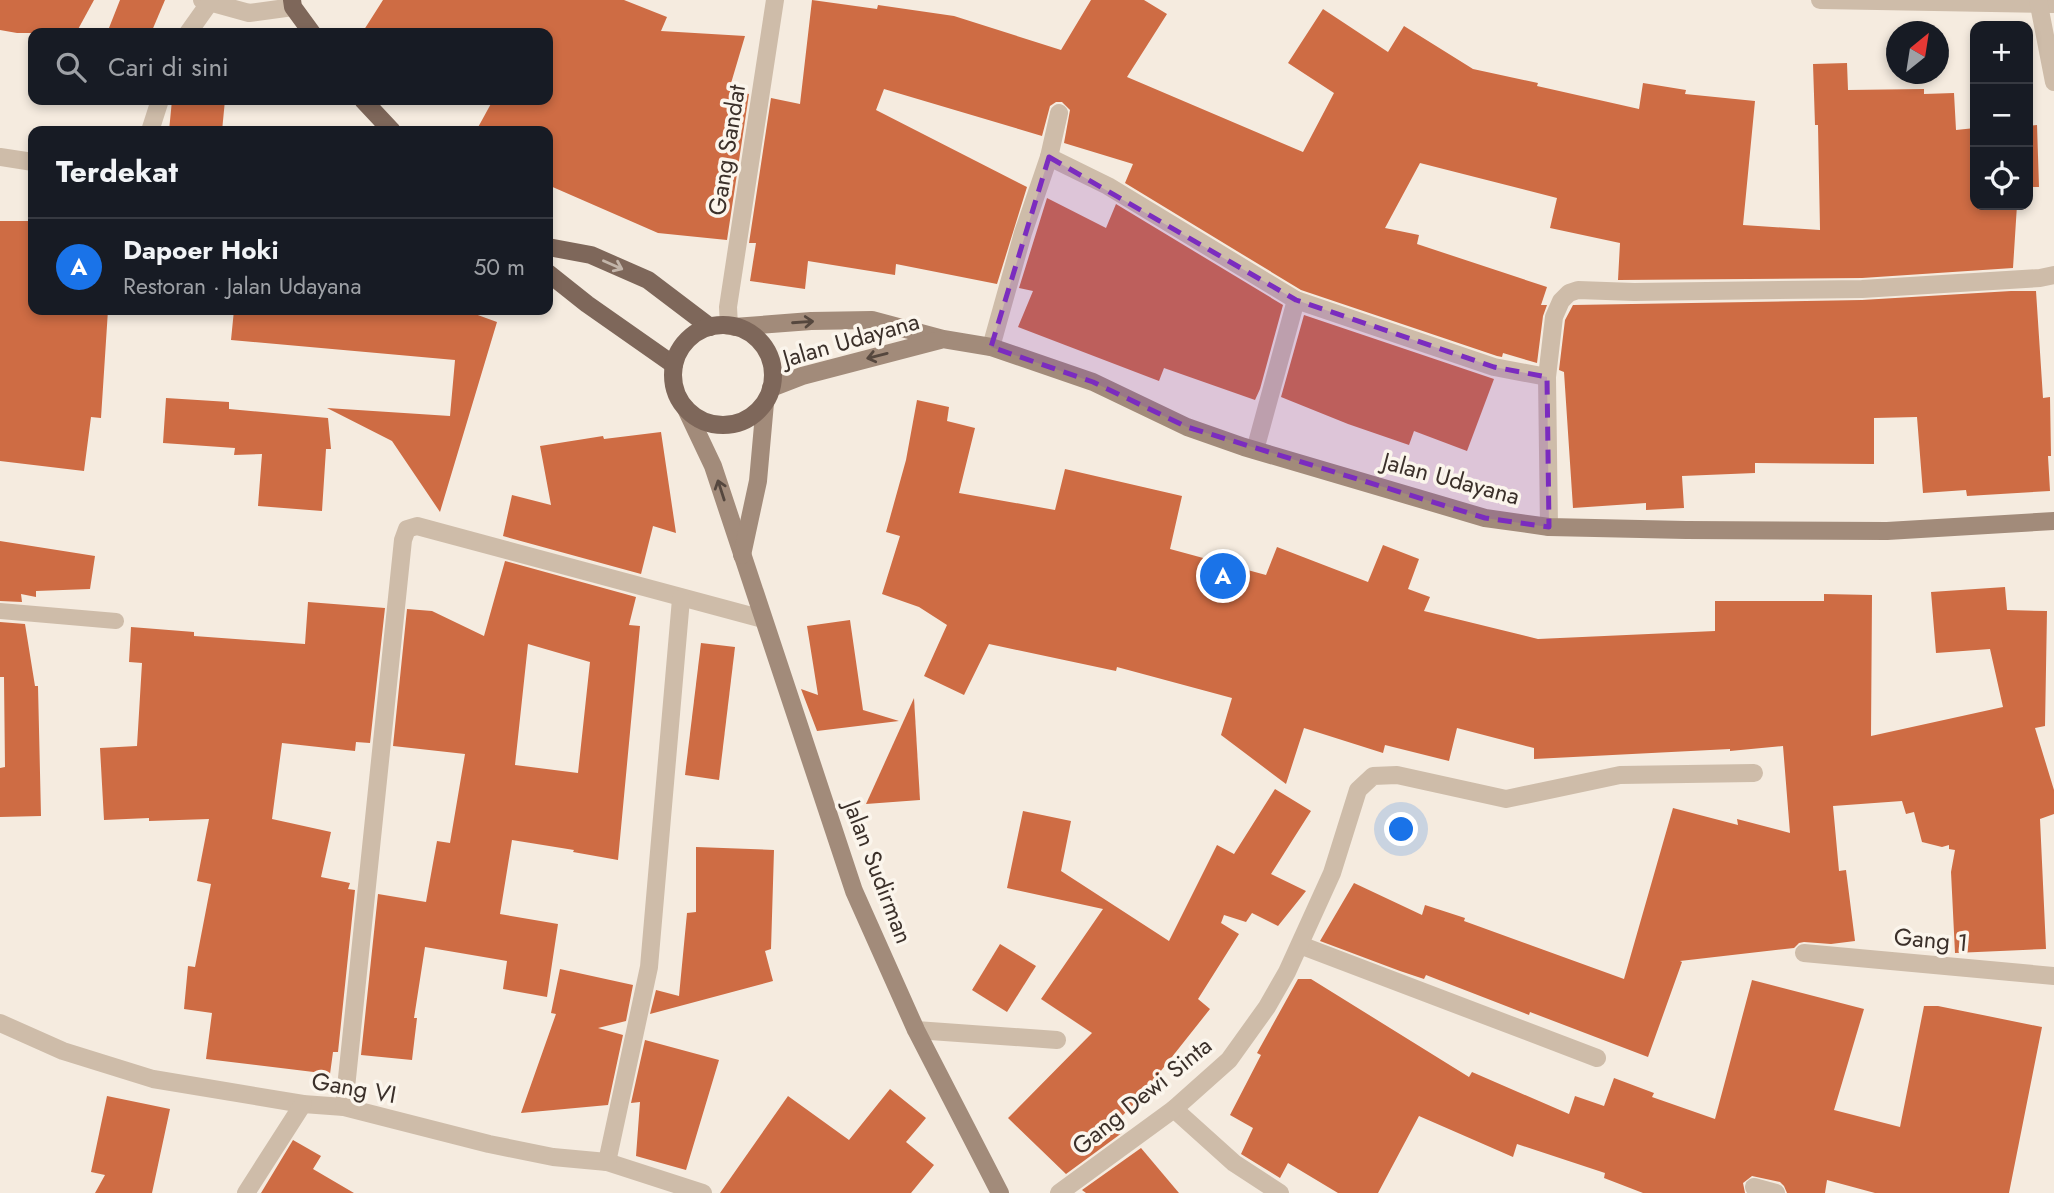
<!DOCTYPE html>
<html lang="id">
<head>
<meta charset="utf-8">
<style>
	:root { --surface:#171b24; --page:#20242c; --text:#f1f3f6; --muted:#9ea1a6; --line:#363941; --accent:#1a73e8 }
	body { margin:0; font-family:Jost,sans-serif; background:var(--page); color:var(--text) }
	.controls { position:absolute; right:21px; top:21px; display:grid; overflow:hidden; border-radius:14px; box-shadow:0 4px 10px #0003 }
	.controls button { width:63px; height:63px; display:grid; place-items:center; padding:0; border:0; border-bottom:2px solid var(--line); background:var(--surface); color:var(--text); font:35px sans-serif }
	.compass { position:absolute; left:1886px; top:21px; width:63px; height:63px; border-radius:50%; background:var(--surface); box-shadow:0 4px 10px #0003; rotate:30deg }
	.you { position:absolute; left:1402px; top:830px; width:24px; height:24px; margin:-18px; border:5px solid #fff; border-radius:50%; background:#1a73e8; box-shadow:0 0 0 10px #1a73e833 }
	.badge { display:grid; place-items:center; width:46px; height:46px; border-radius:50%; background:var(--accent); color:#fff; font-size:23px; font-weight:700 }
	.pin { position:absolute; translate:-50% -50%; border:4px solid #fff; box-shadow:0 2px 7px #0006 }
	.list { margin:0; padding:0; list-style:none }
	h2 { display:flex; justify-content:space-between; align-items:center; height:91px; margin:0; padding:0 28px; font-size:30px }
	h2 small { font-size:23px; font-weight:400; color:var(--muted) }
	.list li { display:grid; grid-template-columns:46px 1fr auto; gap:21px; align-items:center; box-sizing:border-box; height:98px; padding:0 28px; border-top:2px solid var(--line) }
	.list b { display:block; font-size:26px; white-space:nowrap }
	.list p { margin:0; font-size:23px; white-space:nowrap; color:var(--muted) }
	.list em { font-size:23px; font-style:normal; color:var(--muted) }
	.icon { flex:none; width:38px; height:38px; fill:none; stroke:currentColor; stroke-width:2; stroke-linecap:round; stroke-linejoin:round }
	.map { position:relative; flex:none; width:2054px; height:1193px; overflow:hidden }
	.search { position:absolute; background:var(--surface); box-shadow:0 4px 10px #0003; left:28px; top:28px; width:525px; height:77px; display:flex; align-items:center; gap:18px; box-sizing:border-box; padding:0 24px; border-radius:14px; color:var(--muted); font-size:26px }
	.panel { position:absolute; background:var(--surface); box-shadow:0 4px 10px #0003; left:28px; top:126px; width:525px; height:189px; border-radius:14px }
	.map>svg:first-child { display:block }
	.building { fill:#ce6c44; fill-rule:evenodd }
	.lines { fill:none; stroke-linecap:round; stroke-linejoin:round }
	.lane { stroke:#cebca9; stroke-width:16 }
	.street { stroke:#cebca9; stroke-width:18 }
	.secondary { stroke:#a28b7a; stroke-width:18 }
	.primary { stroke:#7e675a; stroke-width:18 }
	.oneway { stroke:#c3b5aa }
	.oneway2 { stroke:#55473e }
	.marked { fill:#7b2cbf; fill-opacity:0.2; stroke:#7b2cbf; stroke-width:5; stroke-dasharray:14 9; stroke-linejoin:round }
	.labels { text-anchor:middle; stroke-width:7; stroke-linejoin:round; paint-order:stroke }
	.street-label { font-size:24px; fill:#3b302a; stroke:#fbf5ec }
</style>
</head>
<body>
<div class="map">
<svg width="2054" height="1193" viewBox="0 0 2054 1193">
	<rect width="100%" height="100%" fill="#f5ebdf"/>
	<g class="building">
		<polygon points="0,0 94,0 76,33 17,33 0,30"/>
		<polygon points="120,0 165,0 151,33 107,33"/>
		<polygon points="383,0 624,0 667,17 661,31 745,36 729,90 749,94 727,240 658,233 548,185 548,131 476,131 493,100 548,100 548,33 362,33"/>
		<polygon points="812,0 877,9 878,5 954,16 1061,50 1091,0 1144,0 1167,14 1127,77 1303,152 1334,93 1288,63 1323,9 1388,52 1404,26 1473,69 1538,83 1537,86 1639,109 1643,83 1686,90 1685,94 1755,101 1743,225 1820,230 1818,125 1815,125 1813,64 1847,63 1848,90 1924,89 1924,94 1954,93 1956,130 1975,128 1975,205 2017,205 2013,268 1862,278 1618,280 1620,243 1550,228 1557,198 1420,163 1385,228 1419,235 1417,244 1547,287 1541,305 1547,305 1543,316 1537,363 1503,353 1502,357 1497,356 1301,290 1125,183 1133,164 1064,143 1070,110 1062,102 1056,102 1050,106 1042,136 884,89 876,110 1027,187 997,284 896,264 895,275 808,261 805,289 750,281 756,243 749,243 771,98 800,104"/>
		<polygon points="172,100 225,100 222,131 169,131"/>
		<polygon points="2037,125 2039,187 2028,187 2028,126"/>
		<polygon points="1047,198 1106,228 1116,204 1283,305 1260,389 1255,400 1164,368 1159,381 1018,327 1033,291 1019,288"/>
		<polygon points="0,221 33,221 33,310 108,310 101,418 91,417 84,471 0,461"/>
		<polygon points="2011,291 2036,291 2043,398 2050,397 2051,456 2048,456 2050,491 1967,496 1966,490 1923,493 1917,417 1874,418 1874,464 1755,463 1755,473 1682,476 1684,508 1646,510 1646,503 1573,508 1564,372 1559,370 1565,320 1573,305 1862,300"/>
		<polygon points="234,310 464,310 497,322 440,512 392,441 327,408 450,416 455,360 231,340"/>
		<polygon points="1304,315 1494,379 1467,451 1414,431 1409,445 1348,424 1281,397"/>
		<polygon points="166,398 229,402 229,409 328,418 331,449 326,449 322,511 258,506 262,454 234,455 235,448 163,443"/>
		<polygon points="917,400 949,407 947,421 975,428 959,493 1055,510 1065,469 1182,496 1170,549 1266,575 1277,547 1368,582 1383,545 1419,559 1408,589 1430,597 1424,611 1538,639 1715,631 1715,601 1824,601 1824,594 1872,595 1871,736 2003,707 1990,649 1936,653 1931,592 2005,587 2007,610 2047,611 2045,726 2035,728 2054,790 2054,814 2040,819 2046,949 1955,953 1951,872 1955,850 1949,849 1949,845 1942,847 1922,842 1914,812 1906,814 1902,801 1833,806 1839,871 1846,870 1855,941 1831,944 1804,942 1799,943 1794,948 1680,961 1682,962 1648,1057 1530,1012 1529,1015 1426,975 1424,979 1400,971 1320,941 1354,883 1422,915 1425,905 1465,918 1464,921 1624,979 1673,808 1738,825 1737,819 1790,833 1783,746 1730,751 1730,749 1534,759 1534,748 1457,728 1449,761 1385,745 1383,753 1304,728 1286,784 1221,735 1232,698 1117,667 1116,671 989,644 964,695 924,676 947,625 919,607 882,594 900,536 886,532 906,460"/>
		<polygon points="661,432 676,533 653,526 641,574 503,536 512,495 551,505 540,446 603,436 604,439"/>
		<polygon points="0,541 95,556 90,589 36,591 36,597 21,594 22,602 0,601"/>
		<path d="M505,561L636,597L629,625L640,626L618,860L573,852L574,850L512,840L500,914L558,924L547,997L503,989L507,961L425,947L414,1018H417L412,1060L361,1055L378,894L426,902L437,841L450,843L465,754L393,746L407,609L432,611L484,636ZM528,644L590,662L578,773L515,765Z"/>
		<polygon points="308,602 385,608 370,743 356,742 355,751 282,743 272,819 331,832 321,877 350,883 348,889 355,890 338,1052 333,1052 330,1074 206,1059 212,1013 184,1009 188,966 195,967 211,884 197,881 209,819 149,821 149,818 104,820 100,748 137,746 142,663 129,662 131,627 194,632 194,636 305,644"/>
		<polygon points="850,620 863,710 899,721 817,731 801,689 818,695 807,626"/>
		<polygon points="0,622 25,624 35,686 38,686 41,816 0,817 0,768 5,767 4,677 0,677"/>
		<polygon points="701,643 735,647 719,780 685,775"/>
		<polygon points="914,698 920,800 866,804"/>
		<polygon points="1275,789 1311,811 1271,874 1306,891 1278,926 1252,913 1246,922 1224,915 1221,923 1239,934 1198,999 1210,1009 1137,1101 1127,1095 1134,1104 1118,1120 1126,1130 1066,1174 1008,1118 1092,1033 1041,999 1103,909 1007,888 1023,811 1071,821 1061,871 1169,941 1217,845 1234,854"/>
		<polygon points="696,847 774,850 771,949 765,951 773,981 650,1014 656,990 679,996 687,913 696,912"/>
		<polygon points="1000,944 1036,966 1007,1012 972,990"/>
		<polygon points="560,969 633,985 626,1021 598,1028 623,1035 608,1105 521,1113 556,1014 551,1013"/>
		<polygon points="1298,979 1311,979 1469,1077 1472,1072 1569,1114 1575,1096 1604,1106 1614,1078 1654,1093 1652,1097 1715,1119 1752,980 1864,1009 1834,1110 1900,1127 1924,1006 1938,1006 2042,1027 2009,1193 1875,1193 1827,1180 1825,1193 1787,1193 1784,1186 1780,1182 1752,1176 1743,1183 1745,1193 1643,1193 1604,1178 1605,1173 1517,1144 1513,1157 1419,1116 1378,1193 1338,1193 1288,1163 1280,1178 1241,1154 1253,1128 1230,1115 1261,1055 1257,1053"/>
		<polygon points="645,1040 719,1060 686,1170 636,1156 640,1102 631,1103"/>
		<polygon points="890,1089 926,1118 906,1142 934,1165 911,1193 720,1193 788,1096 849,1140"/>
		<polygon points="107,1096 170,1109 152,1193 95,1193 105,1175 91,1172"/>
		<polygon points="293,1140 321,1156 313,1169 354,1193 261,1193"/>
		<polygon points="1141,1148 1179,1193 1086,1193 1082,1190"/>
	</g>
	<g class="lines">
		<polyline class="lane" points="0,611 116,621"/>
		<g class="street">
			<polyline points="202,0 249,13 293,7"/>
			<polyline points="1820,0 2054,4"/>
			<polyline points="2038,0 2054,82"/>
			<polyline points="188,33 210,2"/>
			<polyline points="150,131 160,100"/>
			<polyline points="0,157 33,162"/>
			<polyline points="1049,157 1108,186 1296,300 1494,367 1547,377"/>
			<polyline points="729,326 728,307 775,0"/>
			<polyline points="991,347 1023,233 1049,157 1059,113"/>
			<polyline points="1255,450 1296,300"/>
			<polyline points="1549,527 1547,377 1554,317 1561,301 1569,293 1578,290 1634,292 1862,289 2040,278 2054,275"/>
			<polyline points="1300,945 1597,1058"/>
			<polyline points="1804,953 2054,976"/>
			<polyline points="0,1023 63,1051 153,1079 303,1104 344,1107 489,1144 553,1157 607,1162 703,1193"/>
			<polyline points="916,1030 1057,1040"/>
			<polyline points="344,1107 403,540 407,529 417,526 763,619"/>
			<polyline points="1174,1109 1234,1163 1280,1193"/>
			<polyline points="607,1162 649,967 681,599"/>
			<polyline points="1754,1187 1776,1193"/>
			<polyline points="246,1193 303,1104"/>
			<polyline points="1059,1193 1174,1109 1229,1060 1267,1007 1287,972 1332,873 1358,790 1373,776 1397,775 1506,799 1620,775 1754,773"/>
		</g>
		<g class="secondary">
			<polyline points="734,327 811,321 872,320 943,339 991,347 1093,382 1187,427 1244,447 1485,518 1549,527 1686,530 1887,531 2054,521"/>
			<polyline points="771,388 802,376 940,340"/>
			<polyline points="686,409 713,466 854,891 916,1030 1000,1193"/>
			<polyline points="742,555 758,481 765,403"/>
		</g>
		<g class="primary">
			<polyline points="292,0 293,7 312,33"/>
			<polyline points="363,100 392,131"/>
			<polyline points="548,247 591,255 648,280 710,327"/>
			<polyline points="548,273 587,304 674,365"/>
			<circle cx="723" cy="375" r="50"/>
		</g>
	</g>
	<defs><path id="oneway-shaft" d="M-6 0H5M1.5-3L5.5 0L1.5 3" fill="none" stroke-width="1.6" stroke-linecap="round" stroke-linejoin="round" transform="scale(1.75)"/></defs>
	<use class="oneway" href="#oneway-shaft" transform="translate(613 265) rotate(24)"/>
	<g class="oneway2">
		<use href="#oneway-shaft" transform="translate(803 322) rotate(-4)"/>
		<use href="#oneway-shaft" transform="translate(877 356) rotate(166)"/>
		<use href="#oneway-shaft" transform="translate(721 490) rotate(-108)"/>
	</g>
	<path class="marked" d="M1049,157L1296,300L1494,367L1547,377L1549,527L1485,518L1187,427L1093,382L991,347Z"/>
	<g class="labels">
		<g class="street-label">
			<text transform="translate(727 150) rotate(-81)" y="8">Gang Sandat</text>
			<text transform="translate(851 340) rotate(-16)" y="8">Jalan Udayana</text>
			<text transform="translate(1451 479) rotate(15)" y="8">Jalan Udayana</text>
			<text transform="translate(878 872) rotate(69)" y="8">Jalan Sudirman</text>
			<text transform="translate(1931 940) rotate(5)" y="8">Gang 1</text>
			<text transform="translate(354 1088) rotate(10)" y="8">Gang VI</text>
			<text transform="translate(1142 1096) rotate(-39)" y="8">Gang Dewi Sinta</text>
		</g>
	</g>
</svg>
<div class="controls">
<button>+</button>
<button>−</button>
<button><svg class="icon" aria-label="locate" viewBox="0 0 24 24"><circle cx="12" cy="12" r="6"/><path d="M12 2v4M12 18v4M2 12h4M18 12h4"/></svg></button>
</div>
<svg class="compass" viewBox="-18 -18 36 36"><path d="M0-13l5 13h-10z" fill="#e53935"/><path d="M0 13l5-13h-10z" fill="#9ea1a6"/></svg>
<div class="you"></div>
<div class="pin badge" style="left:1223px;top:576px">A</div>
<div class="search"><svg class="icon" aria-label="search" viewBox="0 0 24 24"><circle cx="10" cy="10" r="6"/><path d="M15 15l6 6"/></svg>Cari di sini</div>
<section class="panel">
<h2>Terdekat<small></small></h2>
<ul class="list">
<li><span class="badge">A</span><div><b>Dapoer Hoki</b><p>Restoran · Jalan Udayana</p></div><em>50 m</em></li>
</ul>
</section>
</div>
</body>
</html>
